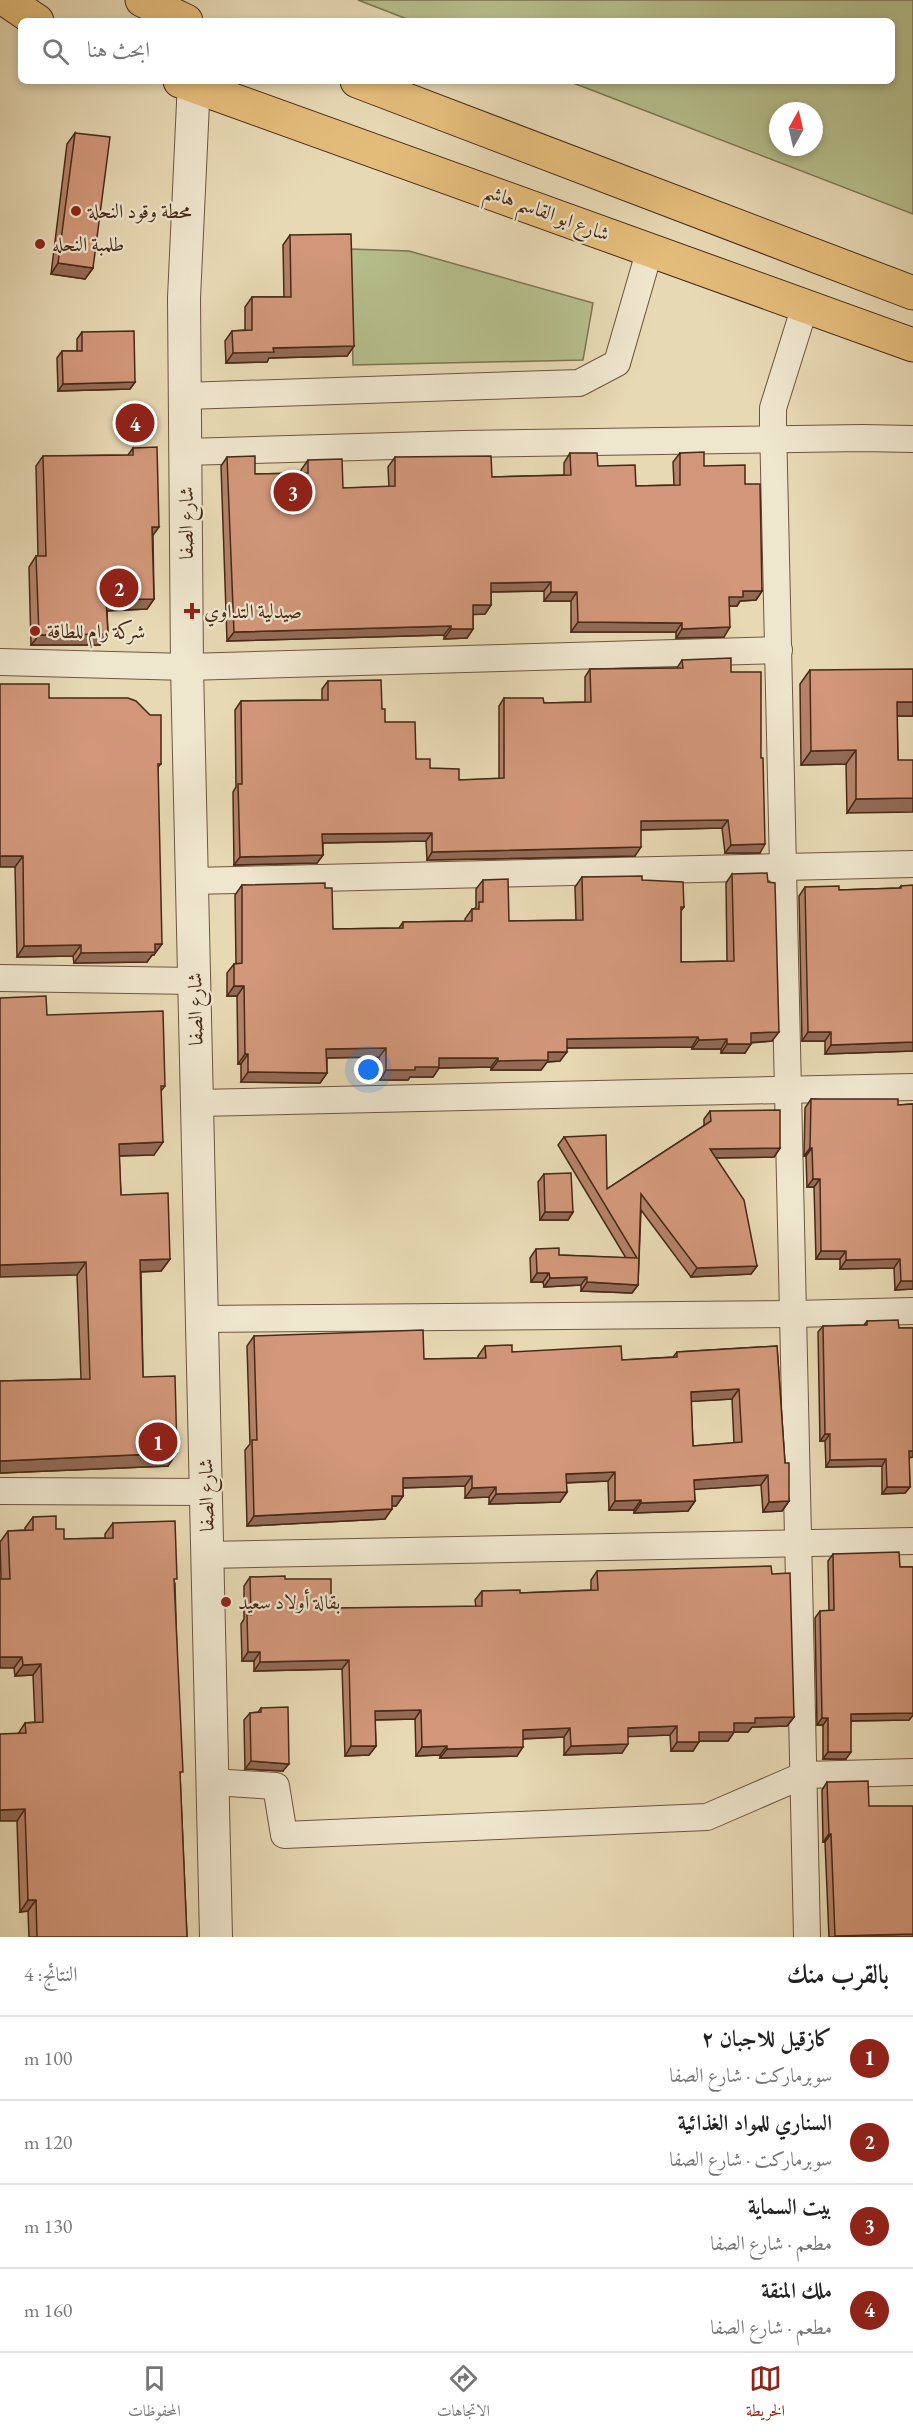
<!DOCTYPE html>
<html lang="ar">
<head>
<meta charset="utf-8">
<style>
	:root { --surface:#fff; --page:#f6f6f6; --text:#222; --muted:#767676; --line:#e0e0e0; --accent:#8f2418 }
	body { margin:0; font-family:"EB Garamond",Amiri,serif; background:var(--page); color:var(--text); direction:rtl }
	.compass { position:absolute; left:769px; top:102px; width:54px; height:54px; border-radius:50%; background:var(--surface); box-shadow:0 3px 9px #0003; rotate:8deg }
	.you { position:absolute; left:369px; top:1070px; width:21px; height:21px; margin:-15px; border:4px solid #fff; border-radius:50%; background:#1a73e8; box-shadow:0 0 0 9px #1a73e833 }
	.badge { display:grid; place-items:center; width:39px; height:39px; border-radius:50%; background:var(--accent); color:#fff; font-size:20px; font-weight:700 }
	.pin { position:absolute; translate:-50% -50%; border:3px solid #fff; box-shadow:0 2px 6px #0006 }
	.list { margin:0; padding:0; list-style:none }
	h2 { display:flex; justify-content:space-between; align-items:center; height:78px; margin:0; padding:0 24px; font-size:26px }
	h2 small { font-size:20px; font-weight:400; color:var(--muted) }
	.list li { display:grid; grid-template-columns:39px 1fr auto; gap:18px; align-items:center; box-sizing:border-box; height:84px; padding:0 24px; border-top:2px solid var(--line) }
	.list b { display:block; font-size:22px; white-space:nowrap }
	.list p { margin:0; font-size:20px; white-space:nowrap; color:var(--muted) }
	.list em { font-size:20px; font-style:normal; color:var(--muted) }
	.icon { flex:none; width:33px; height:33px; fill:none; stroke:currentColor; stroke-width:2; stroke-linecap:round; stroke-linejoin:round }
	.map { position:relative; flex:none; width:913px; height:1937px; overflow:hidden; direction:ltr }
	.search { position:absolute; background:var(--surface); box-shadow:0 3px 9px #0003; left:18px; right:18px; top:18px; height:66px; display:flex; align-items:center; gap:15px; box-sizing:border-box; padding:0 21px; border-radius:9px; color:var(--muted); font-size:22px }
	.sheet { height:414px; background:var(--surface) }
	nav { display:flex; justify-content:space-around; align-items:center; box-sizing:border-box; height:84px; border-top:2px solid var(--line); background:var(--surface); font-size:16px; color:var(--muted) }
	nav a { display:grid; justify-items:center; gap:3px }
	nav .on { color:var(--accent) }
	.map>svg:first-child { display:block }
	.green { fill:#b6bf8d; stroke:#7e7452; stroke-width:1.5; fill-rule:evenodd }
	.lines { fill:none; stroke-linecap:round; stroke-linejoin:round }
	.minor-casing { stroke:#6f553e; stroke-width:28 }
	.tertiary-casing { stroke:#6f553e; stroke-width:34 }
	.primary-casing { stroke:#472916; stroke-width:35 }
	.minor { stroke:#efe6ce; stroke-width:26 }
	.tertiary { stroke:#efe6ce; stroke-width:32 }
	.primary { stroke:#e4bc7a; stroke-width:33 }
	.wall { fill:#b58269; stroke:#472916; stroke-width:1.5; fill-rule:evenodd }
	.shaded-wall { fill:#936a55; stroke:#472916; stroke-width:1.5 }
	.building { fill:#d2977a; stroke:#472916; stroke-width:1.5; fill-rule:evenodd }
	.poi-dot { fill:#8f2418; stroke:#efe6ce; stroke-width:2 }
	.labels { text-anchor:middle; stroke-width:4.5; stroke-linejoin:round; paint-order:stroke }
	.poi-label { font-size:20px; fill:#472916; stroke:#efe6ce; text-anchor:start }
	.street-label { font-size:20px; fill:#472916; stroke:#efe6ce }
</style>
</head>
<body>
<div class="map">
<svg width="913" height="1937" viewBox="0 0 913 1937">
	<rect width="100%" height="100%" fill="#e7d9b4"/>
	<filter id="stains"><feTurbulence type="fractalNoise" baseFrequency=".00333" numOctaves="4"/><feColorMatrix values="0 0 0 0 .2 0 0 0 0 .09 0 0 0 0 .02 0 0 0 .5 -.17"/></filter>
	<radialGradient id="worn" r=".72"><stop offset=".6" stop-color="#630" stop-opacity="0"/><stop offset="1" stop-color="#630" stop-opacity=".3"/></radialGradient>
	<g class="green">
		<path d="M358,0H913V214L568,81H892V21H412ZM778,111H814V147H778Z"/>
		<polygon points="350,249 409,251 593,303 583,360 353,365"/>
	</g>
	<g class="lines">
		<g class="minor-casing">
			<g id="minor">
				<polyline points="805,306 773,408 773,424 807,1937"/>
				<polyline points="184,396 579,383 617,363 650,249"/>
				<polyline points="185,452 463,444 862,438 913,439"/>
				<polyline points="0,662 187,667 779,650"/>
				<polyline points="192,881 913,864"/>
				<polyline points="0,978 194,981"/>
				<polyline points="197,1103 913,1087"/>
				<polyline points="202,1319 794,1314 913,1311"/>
				<polyline points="0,1491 206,1492"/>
				<polyline points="207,1555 913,1541"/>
				<polyline points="212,1782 276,1786 284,1835 707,1817 804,1775 913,1772"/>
			</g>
		</g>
		<g class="tertiary-casing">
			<polyline id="tertiary" points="194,81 184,298 187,667 216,1937"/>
		</g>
		<g class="primary-casing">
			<g id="primary">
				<polyline points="6,0 37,21"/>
				<polyline points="142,0 186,21"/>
				<polyline points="180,81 913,345"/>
				<polyline points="357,81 913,293"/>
			</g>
		</g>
		<use href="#minor" class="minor"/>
		<use href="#tertiary" class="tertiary"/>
		<use href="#primary" class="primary"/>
	</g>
	<g class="wall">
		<polygon points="75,133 93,268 85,279 51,274 67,144"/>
		<polygon points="290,235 354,346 347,356 269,358 267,362 226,363 225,341 232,331 245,330 245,307 252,297 284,297 283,245"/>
		<polygon points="82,332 135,382 130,389 58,391 57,358 62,351 77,351 77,339"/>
		<polygon points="133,448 153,536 154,599 147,609 107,611 108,634 100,645 31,645 29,567 36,556 38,556 36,466 43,456 128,455"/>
		<polygon points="570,453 598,466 636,486 674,485 673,462 680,453 704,466 745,484 762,591 756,600 740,601 737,606 729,606 724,637 676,638 676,632 571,632 571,601 544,601 544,591 491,592 491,605 485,614 473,614 473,629 467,638 444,639 444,635 227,641 221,466 227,457 255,474 301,473 301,470 308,460 343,488 389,487 388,467 395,457 492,477 564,475 564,463"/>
		<polygon points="682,660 731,672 760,853 725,853 722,828 641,830 635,856 427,860 426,841 323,843 323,855 317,863 234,865 233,792 236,787 235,710 241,701 322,700 322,689 328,681 382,709 385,722 416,759 430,768 459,780 499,779 499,706 504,698 544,703 585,702 585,677 590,669 677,668"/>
		<polygon points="810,670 913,716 897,716 898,760 847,813 846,764 801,765 800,684"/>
		<polygon points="49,698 161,764 158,767 154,955 152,955 147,962 74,963 73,956 17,957 15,867"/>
		<polygon points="732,874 772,1041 751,1043 745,1053 721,1053 721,1049 692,1049 692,1047 567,1048 560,1061 547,1062 541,1070 491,1070 491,1067 439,1068 433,1077 410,1077 408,1080 380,1080 379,1057 327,1058 327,1073 320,1083 241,1082 241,1064 238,1064 237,996 227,996 227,973 234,964 236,963 235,895 242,885 325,888 333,929 399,928 403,922 465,921 465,919 472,909 474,909 476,907 476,889 483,880 509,921 576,920 575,887 582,877 642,880 684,907 681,911 681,962 727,961 726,883"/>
		<polygon points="901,886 913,1051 825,1054 825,1041 802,1041 799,896 805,887 839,890 899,888"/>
		<polygon points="47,1015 165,1086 161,1091 154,1155 119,1156 121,1195 170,1259 161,1271 141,1272 143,1377 168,1466 0,1473 0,1381 81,1379 77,1275"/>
		<polygon points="811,1099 898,1105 913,1104 913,1289 895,1290 894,1268 840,1269 840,1259 816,1259 814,1187 807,1187 806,1156 804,1156 805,1108"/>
		<polygon points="710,1111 780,1148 774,1157 715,1158 757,1266 751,1274 691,1277 641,1210 638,1285 632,1293 581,1291 581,1285 544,1287 543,1282 531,1282 530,1258 536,1249 559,1255 626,1258 558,1145 564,1137 607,1189 704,1126 704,1119"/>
		<polygon points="544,1174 573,1212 568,1220 540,1220 538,1182"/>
		<polygon points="867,1321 899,1328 913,1328 913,1457 909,1458 910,1487 905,1493 882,1494 882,1466 826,1467 825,1441 820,1441 818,1332 823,1326 864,1325"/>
		<path d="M254,1336L424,1359L478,1358V1356L485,1346L512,1352L622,1360L673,1357L677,1352L777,1346L785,1463L789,1501L782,1511L763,1512L761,1485L694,1489L695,1501L688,1511L634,1513V1510H609L608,1481L566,1483L567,1492L560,1502L489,1504V1497L465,1498V1486L403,1488V1496L396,1506H392L385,1519L247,1526L245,1450L250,1444L247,1346ZM732,1399L734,1443L693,1446L691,1401Z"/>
		<polygon points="33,1517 56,1529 64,1539 105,1538 105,1534 113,1523 175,1583 180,1775 187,1937 29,1937 28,1911 20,1912 17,1821 18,1734 25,1723 35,1722 33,1675 15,1676 14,1668 1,1579 0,1542 8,1531 25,1530 25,1528"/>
		<polygon points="833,1554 900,1567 913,1567 913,1715 909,1720 851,1721 846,1759 823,1759 823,1725 817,1725 815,1618 820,1611 829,1611 828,1561"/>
		<polygon points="597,1571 772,1574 794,1717 787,1726 752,1727 748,1732 734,1732 728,1741 699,1741 693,1751 671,1751 670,1735 628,1736 622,1753 564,1755 564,1737 523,1739 517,1756 440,1758 440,1755 416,1756 415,1719 375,1720 376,1746 369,1755 345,1756 342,1669 254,1671 254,1661 242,1661 241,1624 244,1619 244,1586 250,1577 285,1579 331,1602 338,1608 476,1607 475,1600 482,1591 520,1593 591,1590 591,1580"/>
		<polygon points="261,1708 283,1771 245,1769 244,1720 250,1713 258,1712"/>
		<polygon points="827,1782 913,1937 829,1937 825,1842 823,1842 822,1790"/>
	</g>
	<g class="shaded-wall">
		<polygon points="58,263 93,268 85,279 51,274"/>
		<polygon points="354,346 347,356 269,358 267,362 226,363 233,353 273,348"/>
		<polygon points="135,382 130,389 58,391 63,384"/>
		<polygon points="152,527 159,527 151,538"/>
		<polygon points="551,582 544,591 484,592 491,583"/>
		<polygon points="743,591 762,591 756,600 740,601 737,606 722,606 729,597"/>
		<polygon points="551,592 577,592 571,601 544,601"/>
		<polygon points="154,599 147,609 99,611 106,600"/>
		<polygon points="473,605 491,605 485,614 467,615"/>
		<polygon points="578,622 682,623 676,632 571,632"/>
		<polygon points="451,626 444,635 227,641 234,632"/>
		<polygon points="730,627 724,637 676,638 682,629"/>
		<polygon points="451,629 473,629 467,638 444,639"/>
		<polygon points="108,634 100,645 31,645 39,635"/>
		<polygon points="897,702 913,702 913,716 887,716"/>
		<polygon points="856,750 846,764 801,765 811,751"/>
		<polygon points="913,798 913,812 847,813 856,799"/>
		<polygon points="728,820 722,828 635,830 641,821"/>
		<polygon points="432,833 426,841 317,843 322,834"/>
		<polygon points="765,844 760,853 725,853 731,845"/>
		<polygon points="641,847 635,856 427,860 432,852"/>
		<polygon points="323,855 317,863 234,865 240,857"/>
		<polygon points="0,856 23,856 15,867 0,867"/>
		<polygon points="155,944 162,944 154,955 152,955 147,962 74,963 81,953"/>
		<polygon points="81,945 73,956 17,957 24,946"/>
		<polygon points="234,986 244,986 237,996 227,996"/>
		<polygon points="779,1032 772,1041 745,1043 751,1033"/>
		<polygon points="808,1032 831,1032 825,1041 802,1041"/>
		<polygon points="698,1037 692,1047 560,1048 567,1039"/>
		<polygon points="727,1039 721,1049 692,1049 699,1040"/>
		<polygon points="913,1042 913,1051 825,1054 831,1045"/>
		<polygon points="727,1044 751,1044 745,1053 721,1053"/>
		<polygon points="386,1048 379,1057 320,1058 326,1049"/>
		<polygon points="548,1052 567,1052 560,1061 547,1062 541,1070 491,1070 498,1061"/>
		<polygon points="245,1054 248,1054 241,1064 238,1064"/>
		<polygon points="439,1058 498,1058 491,1067 439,1068 433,1077 410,1077 408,1080 380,1080 386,1070 415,1067"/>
		<polygon points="248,1072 327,1073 320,1083 241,1082"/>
		<polygon points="163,1142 154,1155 110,1156 119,1144"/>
		<polygon points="780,1148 774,1157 704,1158 710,1149"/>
		<polygon points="810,1148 812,1148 806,1156 804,1156"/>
		<polygon points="813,1179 820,1179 814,1187 807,1187"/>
		<polygon points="545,1212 573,1212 568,1220 540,1220"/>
		<polygon points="821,1251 846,1251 840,1259 816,1259"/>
		<polygon points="170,1259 161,1271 131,1272 140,1260"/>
		<polygon points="900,1259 894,1268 840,1269 846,1260"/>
		<polygon points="86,1262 77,1275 0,1277 0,1265"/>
		<polygon points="757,1266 751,1274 691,1277 697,1268"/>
		<polygon points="537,1273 549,1273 543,1282 531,1282"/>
		<polygon points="587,1277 581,1285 544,1287 550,1278"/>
		<polygon points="901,1281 913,1281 913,1289 895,1290"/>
		<polygon points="587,1282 638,1285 632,1293 581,1291"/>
		<polygon points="739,1389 732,1399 684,1402 691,1392"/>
		<polygon points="825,1434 830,1434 825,1441 820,1441"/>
		<polygon points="909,1451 913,1451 913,1457 905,1458"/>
		<polygon points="177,1453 168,1466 0,1473 0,1461"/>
		<polygon points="886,1459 882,1466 826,1467 830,1460"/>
		<polygon points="615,1472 608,1481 559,1483 566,1474"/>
		<polygon points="768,1475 761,1485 687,1490 694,1480"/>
		<polygon points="472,1476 465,1486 396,1488 403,1478"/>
		<polygon points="496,1487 489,1497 465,1498 472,1488"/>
		<polygon points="887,1487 910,1487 905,1493 882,1494"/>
		<polygon points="567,1492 560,1502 489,1504 496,1494"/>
		<polygon points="392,1496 403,1496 396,1506 385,1506"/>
		<polygon points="641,1500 634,1510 609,1510 615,1501"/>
		<polygon points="695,1501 688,1511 634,1513 641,1503"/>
		<polygon points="789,1501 782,1511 763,1512 769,1502"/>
		<polygon points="392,1509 385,1519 247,1526 254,1516"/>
		<polygon points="248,1652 260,1652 254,1661 242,1661"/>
		<polygon points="0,1657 22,1657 14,1668 0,1668"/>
		<polygon points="349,1660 342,1669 254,1671 260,1662"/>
		<polygon points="41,1664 33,1675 15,1676 23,1665"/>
		<polygon points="421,1710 415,1719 369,1720 375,1711"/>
		<polygon points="913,1713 913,1715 909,1720 846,1721 851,1714"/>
		<polygon points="794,1717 787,1726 752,1727 748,1732 734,1732 728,1741 693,1741 699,1732 755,1718"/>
		<polygon points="822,1718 828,1718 823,1725 817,1725"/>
		<polygon points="677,1726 670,1735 621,1737 628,1728"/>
		<polygon points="570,1728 564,1737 517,1739 523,1730"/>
		<polygon points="677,1742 699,1742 693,1751 671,1751"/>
		<polygon points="628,1744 622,1753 564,1755 571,1746"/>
		<polygon points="351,1746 376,1746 369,1755 345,1756"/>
		<polygon points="447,1746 440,1755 416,1756 422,1747"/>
		<polygon points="523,1747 517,1756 440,1758 447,1749"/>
		<polygon points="828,1752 851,1752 846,1759 823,1759"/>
		<polygon points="251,1761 289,1764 283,1771 245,1769"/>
		<polygon points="25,1809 17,1821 0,1821 0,1810"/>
		<polygon points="829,1834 831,1834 825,1842 823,1842"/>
		<polygon points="28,1900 36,1900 28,1911 20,1912"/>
		<polygon points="913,1934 913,1937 834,1937 835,1936"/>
	</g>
	<g class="building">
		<polygon points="75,133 110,137 93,268 58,263"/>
		<polygon points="351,234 354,346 273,348 274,352 233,353 232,331 252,330 252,297 291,297 290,235"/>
		<polygon points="134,331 135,382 63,384 62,351 82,351 82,332"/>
		<polygon points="157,447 159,527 152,527 154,599 106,600 108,634 39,635 36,556 46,556 43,456 133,455 133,448"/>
		<polygon points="704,452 704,466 745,465 745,484 760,484 762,591 743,591 743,597 729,597 730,627 682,629 682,623 578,622 577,592 551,592 551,582 491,583 491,605 473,605 473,629 451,629 451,626 234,632 227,457 255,456 255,474 308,473 308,460 342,459 343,488 395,486 395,457 491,456 492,477 571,475 570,453 597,453 598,466 635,465 636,486 680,485 680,453"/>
		<polygon points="731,658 731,672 761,672 761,758 763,758 765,844 731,845 728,820 641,821 641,847 432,852 432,833 322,834 323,855 240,857 238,784 242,784 241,701 328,700 328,681 381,680 382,709 385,709 385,722 415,722 416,759 430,759 430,768 459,769 459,780 504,778 504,698 543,698 544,703 591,702 590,669 683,668 682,660"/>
		<polygon points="913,669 913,702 897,702 898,760 913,760 913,798 856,799 856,750 811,751 810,670"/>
		<polygon points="0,684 49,684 49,698 128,698 136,701 150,715 161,715 161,764 158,764 162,944 155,944 155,952 81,953 81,945 24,946 23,856 0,856"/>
		<polygon points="767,873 768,882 775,883 779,1032 751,1033 751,1044 727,1044 727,1039 699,1040 698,1037 567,1039 567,1052 548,1052 548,1060 498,1061 498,1058 439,1058 439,1067 415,1067 415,1070 386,1070 386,1048 326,1049 327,1073 248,1072 248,1054 245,1054 244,986 234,986 234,964 242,963 242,885 325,883 325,888 332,888 333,929 403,928 403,922 472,921 472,909 479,909 479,902 483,902 483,880 508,879 509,921 583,920 582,877 642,876 642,880 683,882 684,907 681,907 681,962 734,961 732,874"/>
		<polygon points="913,885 913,1042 831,1045 831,1032 808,1032 805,887 839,886 839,890 901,888 901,886"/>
		<polygon points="46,996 47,1015 163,1011 165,1086 161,1086 163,1142 119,1144 121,1195 168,1193 170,1259 140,1260 143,1377 175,1376 177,1453 0,1461 0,1381 90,1379 86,1262 0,1265 0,998"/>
		<polygon points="811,1099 898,1099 898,1105 913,1104 913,1281 901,1281 900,1259 846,1260 846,1251 821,1251 820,1179 813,1179 812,1148 810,1148"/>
		<polygon points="780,1110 780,1148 710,1149 744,1200 757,1266 697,1268 641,1194 638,1285 587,1282 587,1277 550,1278 549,1273 537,1273 536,1249 559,1248 559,1255 637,1258 564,1137 606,1135 607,1189 711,1121 710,1111"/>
		<polygon points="571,1173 573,1212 545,1212 544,1174"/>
		<polygon points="898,1320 899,1328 913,1328 913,1451 909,1451 910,1487 887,1487 886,1459 830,1460 830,1434 825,1434 823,1326 867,1325 867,1321"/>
		<path d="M423,1330L424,1359L486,1358L485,1346L512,1345V1352L621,1346L622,1360L677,1357V1352L777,1346L785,1463H789V1501L769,1502L768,1475L694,1480L695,1501L641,1503V1500L615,1501V1472L566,1474L567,1492L496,1494V1487L472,1488V1476L403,1478V1496H392V1509L254,1516L252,1440H257L254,1336ZM739,1389L742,1442L693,1446L691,1392Z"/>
		<polygon points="56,1516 56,1529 64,1529 64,1539 113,1538 113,1523 175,1521 177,1579 174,1579 183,1772 180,1772 187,1937 37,1937 36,1900 28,1900 25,1809 0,1810 0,1734 26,1733 25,1723 43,1722 41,1664 23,1665 22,1657 0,1657 0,1579 10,1579 8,1531 33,1530 33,1517"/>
		<polygon points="899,1552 900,1567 913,1567 913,1713 851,1714 851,1752 828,1752 828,1718 822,1718 820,1611 834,1610 833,1554"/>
		<polygon points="771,1566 772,1574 790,1573 794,1717 755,1718 755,1723 734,1723 734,1732 699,1732 699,1742 677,1742 677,1726 628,1728 628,1744 571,1746 570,1728 523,1730 523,1747 447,1749 447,1746 422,1747 421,1710 375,1711 376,1746 351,1746 349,1660 260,1662 260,1652 248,1652 247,1615 251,1615 250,1577 285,1576 285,1579 331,1579 331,1602 338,1602 338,1608 482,1606 482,1591 520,1590 520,1593 598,1590 597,1571"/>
		<polygon points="288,1707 289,1764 251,1761 250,1713 261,1712 261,1708"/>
		<polygon points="868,1781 869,1806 913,1806 913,1934 835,1936 831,1834 829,1834 827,1782"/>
	</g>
	<g class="poi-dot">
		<circle cx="76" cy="211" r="6"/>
		<circle cx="40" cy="244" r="6"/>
		<path d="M189 602h6v6h6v6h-6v6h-6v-6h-6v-6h6z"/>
		<circle cx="35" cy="631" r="6"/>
		<circle cx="226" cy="1602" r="6"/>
	</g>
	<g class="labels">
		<g class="poi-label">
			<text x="88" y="218">محطة وقود النحلة</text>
			<text x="52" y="251">طلمبة النحله</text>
			<text x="204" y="618">صيدلية التداوي</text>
			<text x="47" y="638">شركة رام للطاقة</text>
			<text x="238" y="1609">بقالة أولاد سعيد</text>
		</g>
		<g class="street-label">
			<text transform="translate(547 212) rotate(20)" y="7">شارع ابو القاسم هاشم</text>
			<text transform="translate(186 523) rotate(-90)" y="7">شارع الصفا</text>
			<text transform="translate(195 1009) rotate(-91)" y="7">شارع الصفا</text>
			<text transform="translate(206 1495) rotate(-91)" y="7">شارع الصفا</text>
		</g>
	</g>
	<rect width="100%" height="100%" filter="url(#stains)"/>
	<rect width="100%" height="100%" fill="url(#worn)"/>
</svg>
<svg class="compass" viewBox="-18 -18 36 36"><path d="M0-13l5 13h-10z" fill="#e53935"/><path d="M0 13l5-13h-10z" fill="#767676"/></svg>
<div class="you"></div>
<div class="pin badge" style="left:158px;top:1442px">1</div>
<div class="pin badge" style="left:119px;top:588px">2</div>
<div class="pin badge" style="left:293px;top:492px">3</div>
<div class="pin badge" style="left:135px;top:423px">4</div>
<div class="search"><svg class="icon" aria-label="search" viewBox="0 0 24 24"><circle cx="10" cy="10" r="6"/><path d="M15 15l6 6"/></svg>ابحث هنا</div>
</div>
<section class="sheet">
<h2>بالقرب منك<small>النتائج: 4</small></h2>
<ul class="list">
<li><span class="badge">1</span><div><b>كازقيل للاجبان ٢</b><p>سوبرماركت · شارع الصفا</p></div><em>100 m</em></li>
<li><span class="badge">2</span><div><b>السناري للمواد الغذائية</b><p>سوبرماركت · شارع الصفا</p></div><em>120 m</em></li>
<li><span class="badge">3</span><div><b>بيت السماية</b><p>مطعم · شارع الصفا</p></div><em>130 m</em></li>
<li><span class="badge">4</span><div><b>ملك المنقة</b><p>مطعم · شارع الصفا</p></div><em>160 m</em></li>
</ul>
</section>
<nav>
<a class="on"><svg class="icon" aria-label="map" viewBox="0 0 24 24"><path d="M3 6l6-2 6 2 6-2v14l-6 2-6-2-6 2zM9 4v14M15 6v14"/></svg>الخريطة</a>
<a><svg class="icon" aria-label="directions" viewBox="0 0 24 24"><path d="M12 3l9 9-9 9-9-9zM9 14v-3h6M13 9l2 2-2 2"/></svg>الاتجاهات</a>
<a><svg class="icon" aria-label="saved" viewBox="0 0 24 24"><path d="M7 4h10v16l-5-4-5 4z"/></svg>المحفوظات</a>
</nav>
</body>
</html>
